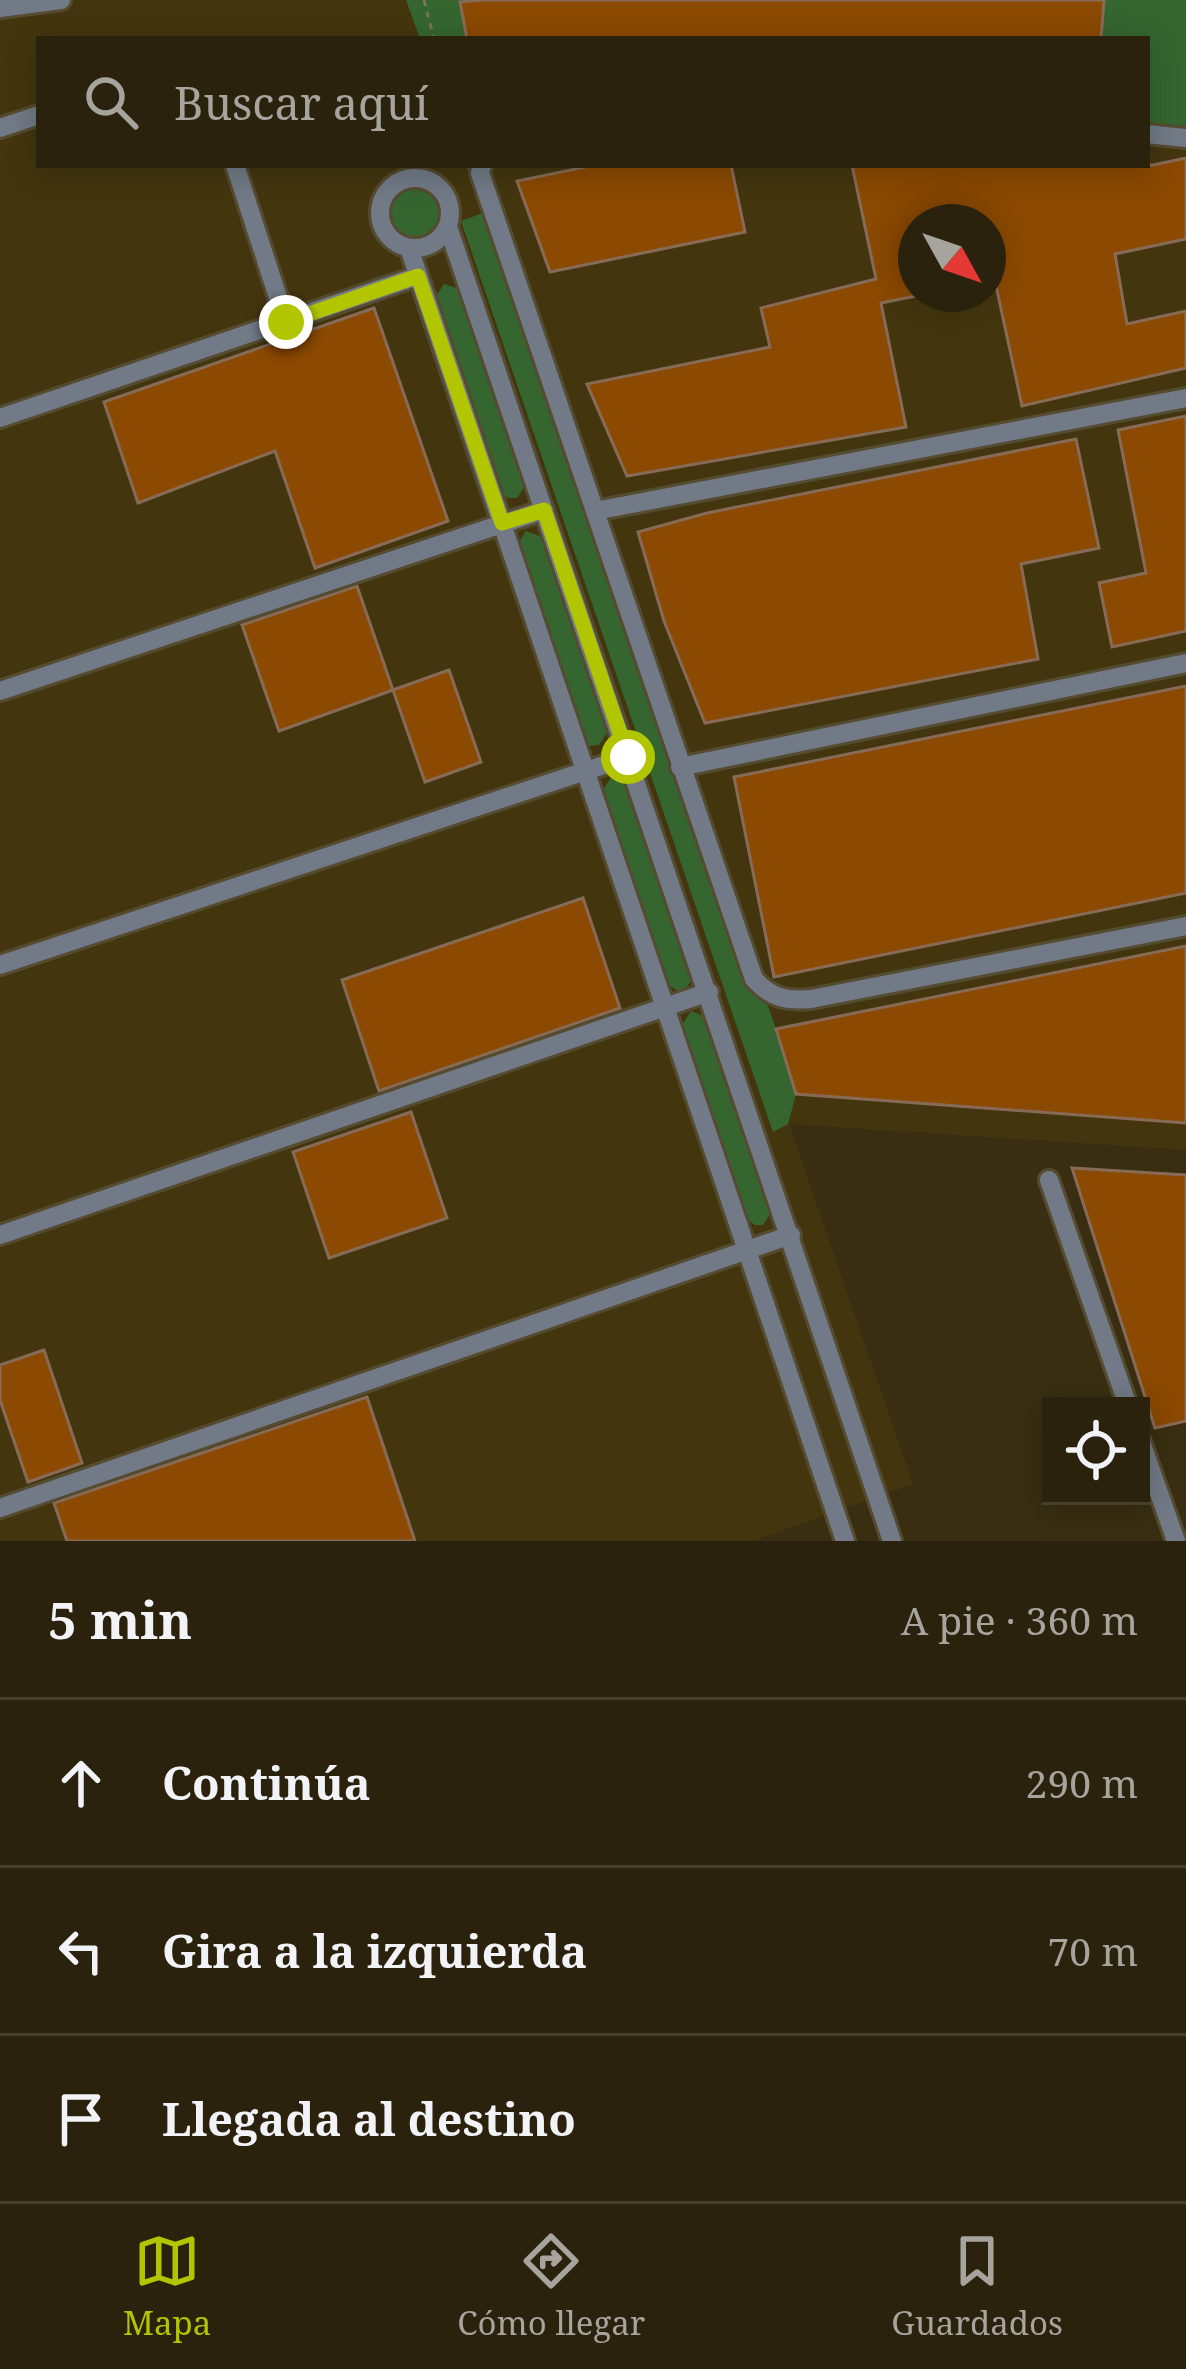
<!DOCTYPE html>
<html lang="es">
<head>
<meta charset="utf-8">
<style>
	:root { --surface:#2b220d; --page:#332a16; --text:#f1f3f6; --muted:#a6a49d; --line:#473f2e; --accent:#b1c500 }
	body { margin:0; font-family:"Noto Serif",serif; background:var(--page); color:var(--text) }
	.controls { position:absolute; right:36px; bottom:36px; display:grid; overflow:hidden; border-radius:0px; box-shadow:0 6px 30px #0003 }
	.controls button { width:108px; height:108px; display:grid; place-items:center; padding:0; border:0; border-bottom:3px solid var(--line); background:var(--surface); color:var(--text); font:60px sans-serif }
	.compass { position:absolute; left:898px; top:204px; width:108px; height:108px; border-radius:50%; background:var(--surface); box-shadow:0 6px 30px #0003; rotate:130deg }
	.stop { position:absolute; width:36px; height:36px; margin:-27px; border:9px solid #b1c500; border-radius:50%; background:#fff }
	.stop.end { background:#b1c500; border-color:#fff; box-shadow:0 3px 12px #0008 }
	.list { margin:0; padding:0; list-style:none }
	h2 { display:flex; justify-content:space-between; align-items:center; height:156px; margin:0; padding:0 48px; font-size:51px }
	h2 small { font-size:39px; font-weight:400; color:var(--muted) }
	.list li { display:grid; grid-template-columns:78px 1fr auto; gap:36px; align-items:center; box-sizing:border-box; height:168px; padding:0 48px; border-top:3px solid var(--line) }
	.list b { display:block; font-size:45px; white-space:nowrap }
	.list em { font-size:39px; font-style:normal; color:var(--muted) }
	.icon { flex:none; width:66px; height:66px; fill:none; stroke:currentColor; stroke-width:2; stroke-linecap:round; stroke-linejoin:round }
	.map { position:relative; flex:none; width:1186px; height:1541px; overflow:hidden }
	.search { position:absolute; background:var(--surface); box-shadow:0 6px 30px #0003; left:36px; right:36px; top:36px; height:132px; display:flex; align-items:center; gap:30px; box-sizing:border-box; padding:0 42px; border-radius:0px; color:var(--muted); font-size:45px }
	.sheet { height:660px; background:var(--surface) }
	nav { display:flex; justify-content:space-around; align-items:center; box-sizing:border-box; height:168px; border-top:3px solid var(--line); background:var(--surface); font-size:33px; color:var(--muted) }
	nav a { display:grid; justify-items:center; gap:6px }
	nav .on { color:var(--accent) }
	.map>svg:first-child { display:block }
	.built { fill:#43360f; fill-rule:evenodd }
	.green { fill:#356630 }
	.building { fill:#8b4901; stroke:#876b56; stroke-width:3 }
	.lines { fill:none; stroke-linecap:round; stroke-linejoin:round }
	.minor-casing { stroke:#554b30; stroke-width:24 }
	.path { stroke:#7d735b; stroke-width:3; stroke-dasharray:6 6; stroke-linecap:butt }
	.minor { stroke:#717a86; stroke-width:18 }
	.route { stroke:#b1c500; stroke-width:15 }
</style>
</head>
<body>
<div class="map">
<svg width="1186" height="1541" viewBox="0 0 1186 1541">
	<rect width="100%" height="100%" fill="#392e11"/>
	<path class="built" d="M0,0H1186V1150L789,1124L913,1484L753,1541H0ZM39,39H1147V165H39ZM916,222H988V294H916Z"/>
	<g class="green">
		<polygon points="406,0 481,0 460,2 467,39 420,39"/>
		<polygon points="1104,0 1186,0 1186,126 1147,123 1147,39 1101,39"/>
		<polygon points="466,165 468,165 736,959 750,987 768,1006 776,1029 796,1094 788,1124 773,1132 461,221 483,213"/>
		<circle cx="415" cy="212" r="25"/>
		<polygon points="444,284 459,289 526,484 517,498 508,498 501,493 435,298"/>
		<polygon points="526,531 542,537 608,731 599,745 590,746 583,740 517,545"/>
		<polygon points="612,776 627,782 694,976 685,990 676,990 669,985 603,790"/>
		<polygon points="691,1011 706,1017 772,1211 763,1225 755,1225 748,1220 682,1025"/>
	</g>
	<g class="building">
		<polygon points="481,0 1104,0 1101,39 467,39 460,2"/>
		<polygon points="1186,158 1186,239 1115,254 1127,324 1186,311 1186,368 1022,406 995,281 988,282 988,222 916,222 916,296 881,303 906,427 627,476 587,384 770,347 761,308 876,279 852,165 1153,165"/>
		<polygon points="595,165 731,165 745,232 550,272 517,181"/>
		<polygon points="374,308 448,521 315,568 275,451 138,503 104,402"/>
		<polygon points="1186,416 1186,631 1112,647 1099,583 1146,573 1118,430"/>
		<polygon points="1076,439 1099,548 1021,564 1038,659 705,723 664,621 638,532 707,513"/>
		<polygon points="357,586 393,690 279,731 242,625"/>
		<polygon points="449,670 481,762 425,782 393,690"/>
		<polygon points="1186,686 1186,893 774,977 734,777"/>
		<polygon points="583,898 620,1008 379,1091 342,980"/>
		<polygon points="1186,946 1186,1123 796,1094 776,1029"/>
		<polygon points="411,1112 447,1218 329,1258 293,1152"/>
		<polygon points="1072,1168 1186,1175 1186,1421 1155,1428"/>
		<polygon points="44,1350 82,1463 28,1482 0,1400 0,1365"/>
		<polygon points="367,1397 415,1541 67,1541 54,1503"/>
	</g>
	<g class="lines">
		<g class="minor-casing">
			<g id="minor">
				<polyline points="0,8 61,0"/>
				<polyline points="0,128 39,115"/>
				<polyline points="1147,134 1186,138"/>
				<polyline points="235,165 286,322"/>
				<path d="M482,165L480,173L754,979C771,998 786,1001 811,999L1186,926"/>
				<circle cx="415" cy="213" r="35"/>
				<polyline points="448,227 892,1541"/>
				<polyline points="409,248 845,1541"/>
				<polyline points="0,418 418,276"/>
				<polyline points="595,511 1186,398"/>
				<polyline points="0,691 544,510"/>
				<polyline points="680,767 1186,663"/>
				<polyline points="0,965 628,757"/>
				<polyline points="1049,1180 1128,1406"/>
				<polyline points="0,1235 709,992"/>
				<polyline points="1141,1442 1176,1541"/>
				<polyline points="0,1508 791,1235"/>
			</g>
		</g>
		<polyline class="path" points="424,0 434,39"/>
		<use href="#minor" class="minor"/>
	</g>
	<g class="lines">
		<polyline class="route" points="286,322 418,276 502,523 544,510 628,757"/>
	</g>
</svg>
<div class="controls">
<button><svg class="icon" aria-label="locate" viewBox="0 0 24 24"><circle cx="12" cy="12" r="6"/><path d="M12 2v4M12 18v4M2 12h4M18 12h4"/></svg></button>
</div>
<svg class="compass" viewBox="-18 -18 36 36"><path d="M0-13l5 13h-10z" fill="#e53935"/><path d="M0 13l5-13h-10z" fill="#a6a49d"/></svg>
<div class="stop" style="left:628px;top:757px"></div>
<div class="stop end" style="left:286px;top:322px"></div>
<div class="search"><svg class="icon" aria-label="search" viewBox="0 0 24 24"><circle cx="10" cy="10" r="6"/><path d="M15 15l6 6"/></svg>Buscar aquí</div>
</div>
<section class="sheet">
<h2>5 min<small>A pie · 360 m</small></h2>
<ul class="list">
<li><svg class="icon" aria-label="ahead" viewBox="0 0 24 24"><path d="M12 20V5M6 11l6-6 6 6"/></svg><div><b>Continúa</b></div><em>290 m</em></li>
<li><svg class="icon" aria-label="left" viewBox="0 0 24 24"><path d="M17 20v-9H6M10 6l-5 5 5 5"/></svg><div><b>Gira a la izquierda</b></div><em>70 m</em></li>
<li><svg class="icon" aria-label="arrive" viewBox="0 0 24 24"><path d="M6 21V4h12l-3 4 3 4H6"/></svg><div><b>Llegada al destino</b></div></li>
</ul>
</section>
<nav>
<a class="on"><svg class="icon" aria-label="map" viewBox="0 0 24 24"><path d="M3 6l6-2 6 2 6-2v14l-6 2-6-2-6 2zM9 4v14M15 6v14"/></svg>Mapa</a>
<a><svg class="icon" aria-label="directions" viewBox="0 0 24 24"><path d="M12 3l9 9-9 9-9-9zM9 14v-3h6M13 9l2 2-2 2"/></svg>Cómo llegar</a>
<a><svg class="icon" aria-label="saved" viewBox="0 0 24 24"><path d="M7 4h10v16l-5-4-5 4z"/></svg>Guardados</a>
</nav>
</body>
</html>
